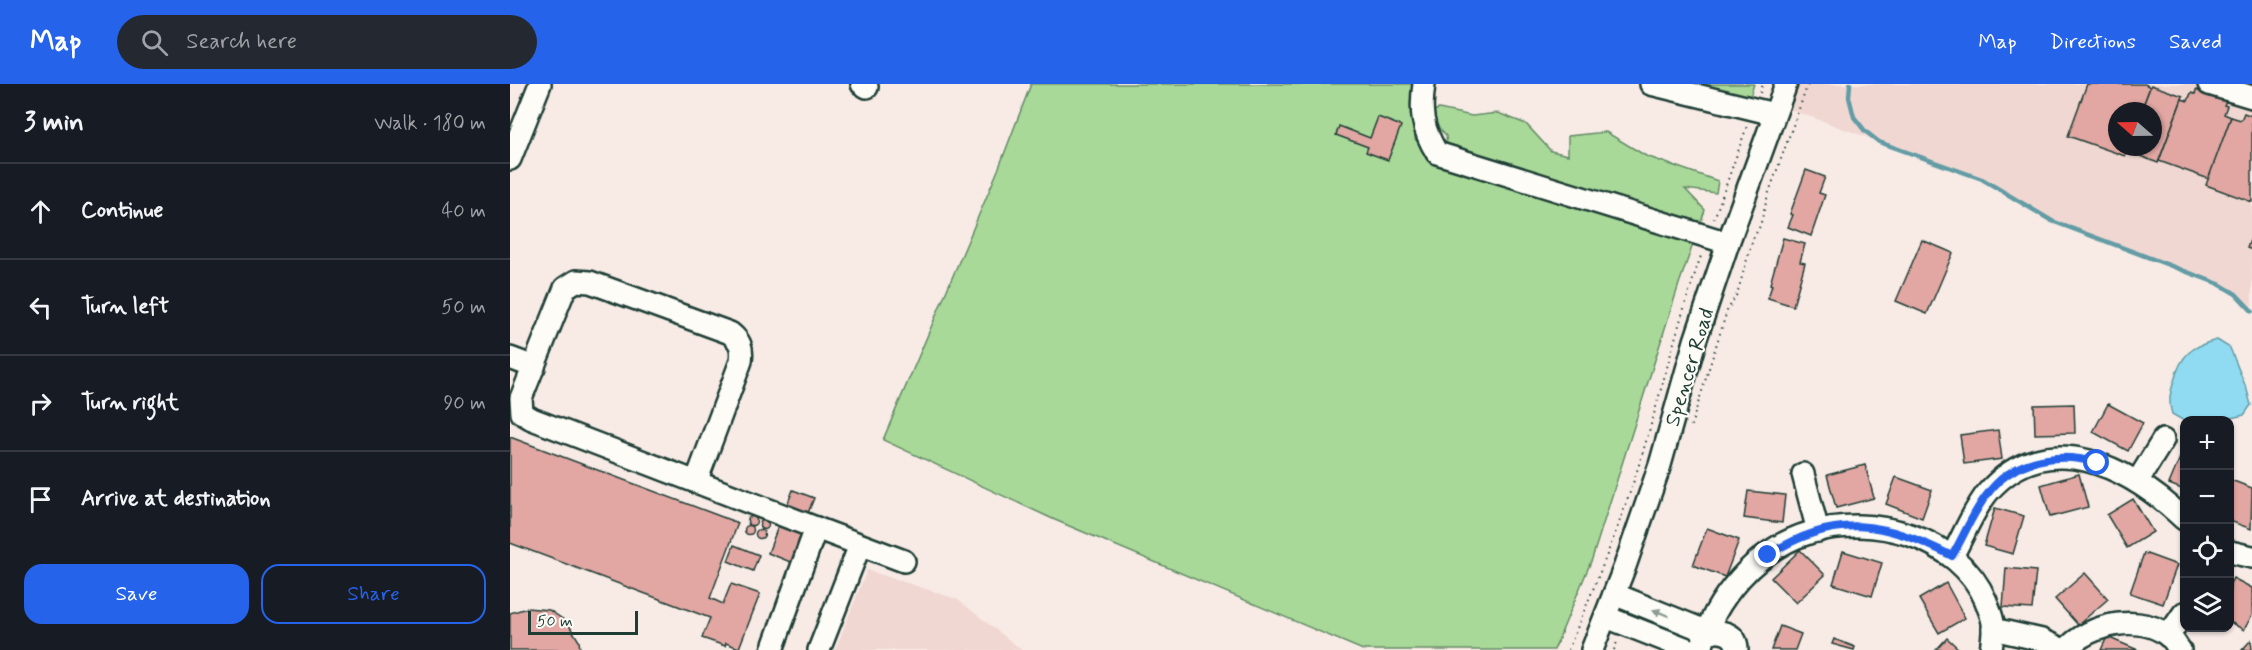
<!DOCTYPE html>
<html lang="en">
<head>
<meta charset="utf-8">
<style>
	:root { --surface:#171b24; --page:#242831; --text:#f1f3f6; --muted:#9ea1a6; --line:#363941; --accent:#2563eb }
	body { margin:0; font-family:Mynerve,sans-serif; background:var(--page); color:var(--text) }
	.controls { position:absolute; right:18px; bottom:18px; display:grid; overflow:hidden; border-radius:12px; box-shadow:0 2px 4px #0004 }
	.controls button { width:54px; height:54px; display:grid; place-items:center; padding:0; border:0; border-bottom:2px solid var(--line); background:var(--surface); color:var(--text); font:30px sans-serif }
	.compass { position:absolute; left:1598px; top:18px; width:54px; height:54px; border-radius:50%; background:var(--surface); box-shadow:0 2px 4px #0004; rotate:290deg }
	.scale { position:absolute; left:18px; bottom:15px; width:110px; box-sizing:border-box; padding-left:6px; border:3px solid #1f3d34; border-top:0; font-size:16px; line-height:21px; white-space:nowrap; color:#1f3d34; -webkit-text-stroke:4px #fdfcf7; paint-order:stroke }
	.stop { position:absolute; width:18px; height:18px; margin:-14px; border:4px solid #2563eb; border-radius:50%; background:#fff }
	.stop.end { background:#2563eb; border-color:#fff; box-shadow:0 2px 6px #0008 }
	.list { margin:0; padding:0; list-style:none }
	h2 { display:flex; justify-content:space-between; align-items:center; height:78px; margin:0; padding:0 24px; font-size:26px }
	h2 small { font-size:20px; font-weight:400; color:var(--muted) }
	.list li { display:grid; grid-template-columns:39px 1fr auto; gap:18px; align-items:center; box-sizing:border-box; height:96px; padding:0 24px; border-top:2px solid var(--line) }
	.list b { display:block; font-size:22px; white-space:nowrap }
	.list em { font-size:20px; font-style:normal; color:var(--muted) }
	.actions { display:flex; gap:12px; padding:18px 24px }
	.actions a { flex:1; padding:14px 0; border:2px solid var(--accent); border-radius:18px; text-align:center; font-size:21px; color:var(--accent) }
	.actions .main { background:var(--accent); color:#fff }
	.icon { flex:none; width:33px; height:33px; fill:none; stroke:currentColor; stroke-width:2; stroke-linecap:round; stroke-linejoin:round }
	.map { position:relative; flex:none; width:1742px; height:566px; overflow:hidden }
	header { display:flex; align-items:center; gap:36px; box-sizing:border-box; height:84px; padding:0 30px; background:var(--accent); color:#fff }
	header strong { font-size:28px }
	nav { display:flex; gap:33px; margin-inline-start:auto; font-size:21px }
	.search { width:420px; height:54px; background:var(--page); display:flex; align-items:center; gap:15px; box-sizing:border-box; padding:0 21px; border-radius:33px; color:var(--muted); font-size:22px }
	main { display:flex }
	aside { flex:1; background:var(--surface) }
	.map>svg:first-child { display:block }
	.built { fill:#f1d7d2; fill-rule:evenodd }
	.green { fill:#a9d999; stroke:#648b66; stroke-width:1.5 }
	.water { fill:#90dbf1; stroke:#639ca5; stroke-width:1.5 }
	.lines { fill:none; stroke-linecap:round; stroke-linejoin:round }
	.stream { stroke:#639ca5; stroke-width:4.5 }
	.building { fill:#e2a7a3; stroke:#1f3d34; stroke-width:1.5 }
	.minor-casing { stroke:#1f3d34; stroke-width:26 }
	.path { stroke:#1f3d34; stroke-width:2; stroke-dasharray:1.5 4.5; stroke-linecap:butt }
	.minor { stroke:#fdfcf7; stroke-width:21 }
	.oneway { fill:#8e9c96 }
	.route { stroke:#2563eb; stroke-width:8 }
	.labels { text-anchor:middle; stroke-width:4.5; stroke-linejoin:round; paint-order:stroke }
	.street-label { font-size:21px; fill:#1f3d34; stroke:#fdfcf7 }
</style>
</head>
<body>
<header>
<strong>Map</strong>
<div class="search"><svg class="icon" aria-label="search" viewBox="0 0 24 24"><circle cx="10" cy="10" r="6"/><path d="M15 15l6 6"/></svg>Search here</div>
<nav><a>Map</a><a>Directions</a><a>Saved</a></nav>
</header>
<main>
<aside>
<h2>3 min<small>Walk · 180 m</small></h2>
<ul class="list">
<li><svg class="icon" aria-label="ahead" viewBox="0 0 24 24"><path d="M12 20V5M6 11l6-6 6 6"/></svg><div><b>Continue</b></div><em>40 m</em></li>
<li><svg class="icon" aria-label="left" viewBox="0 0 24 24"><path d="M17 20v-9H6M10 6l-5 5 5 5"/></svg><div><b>Turn left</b></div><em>50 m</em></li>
<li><svg class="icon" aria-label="right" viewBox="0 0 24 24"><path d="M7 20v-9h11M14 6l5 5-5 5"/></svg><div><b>Turn right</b></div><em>90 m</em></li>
<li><svg class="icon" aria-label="arrive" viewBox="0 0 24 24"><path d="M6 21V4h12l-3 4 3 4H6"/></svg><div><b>Arrive at destination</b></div></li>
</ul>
<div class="actions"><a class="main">Save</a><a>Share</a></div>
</aside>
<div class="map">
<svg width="1742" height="566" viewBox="0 0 1742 566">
	<rect width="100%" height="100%" fill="#f8ebe6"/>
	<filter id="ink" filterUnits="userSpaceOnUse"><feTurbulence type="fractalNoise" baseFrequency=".0167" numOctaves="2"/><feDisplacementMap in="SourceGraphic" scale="12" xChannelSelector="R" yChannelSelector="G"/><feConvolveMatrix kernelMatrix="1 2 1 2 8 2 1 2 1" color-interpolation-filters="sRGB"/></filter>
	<g filter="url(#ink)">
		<g class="built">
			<path d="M1276,0H1742V227L1726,210L1709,200L1542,137L1472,95L1268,21ZM1607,27H1643V63H1607Z"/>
			<polygon points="357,486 447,515 512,566 325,566"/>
		</g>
		<g class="green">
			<polygon points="521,0 905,0 905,55 926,78 939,84 936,52 921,35 918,29 929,25 962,32 988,29 1016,40 1041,67 1058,71 1058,52 1096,48 1136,72 1208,97 1206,109 1175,105 1195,126 1169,200 1082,475 1044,566 853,566 545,436 373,356 488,86"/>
			<polygon points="1167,0 1244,0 1238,19"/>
		</g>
		<path class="water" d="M1707,256L1720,264L1737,306L1741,321L1734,331L1712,336L1674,337L1662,330C1658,318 1660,309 1664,297C1671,271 1681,262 1707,256Z"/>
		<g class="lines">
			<polyline class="stream" points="1340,0 1339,13 1344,33 1355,47 1369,58 1472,95 1542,137 1709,200 1726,210 1742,227"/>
		</g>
		<g class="building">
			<polygon points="1577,0 1635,0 1640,3 1631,27 1607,27 1607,63 1618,63 1615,72 1558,52"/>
			<polygon points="1641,1 1673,12 1648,79 1617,67 1618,63 1643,63 1643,27 1631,27"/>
			<polygon points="1686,6 1716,17 1714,21 1717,22 1714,30 1721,33 1699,95 1649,77 1672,15 1678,17 1681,9 1685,10"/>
			<polygon points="1734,29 1742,32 1742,118 1696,101 1721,33 1731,36"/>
			<polygon points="868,33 891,42 878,76 856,68 858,63 826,51 829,42 860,54"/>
			<polygon points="1296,86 1315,93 1309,109 1315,111 1301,152 1278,143 1283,131 1280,130"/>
			<polygon points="1742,151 1742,166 1737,164"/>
			<polygon points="1273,154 1295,160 1290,178 1295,179 1283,222 1258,214 1262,201 1260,200"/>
			<polygon points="1412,156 1443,169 1417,230 1386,217"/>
			<polygon points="1564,320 1565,349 1525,350 1524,321"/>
			<polygon points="1598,320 1633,339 1618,367 1583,348"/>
			<polygon points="1488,346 1492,375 1454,380 1450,351"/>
			<polygon points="0,353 228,439 200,514 213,520 221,500 250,510 229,564 216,559 215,562 192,554 200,534 0,459"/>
			<polygon points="1672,369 1674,370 1674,406 1659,400"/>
			<polygon points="1355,381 1364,414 1326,424 1317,391"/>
			<polygon points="1569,390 1578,423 1540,433 1531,401"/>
			<polygon points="1386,393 1422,406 1412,434 1376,420"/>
			<polygon points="1721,396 1742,404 1741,445 1720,437"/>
			<polygon points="283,406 304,414 298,429 277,421"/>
			<polygon points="1238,407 1275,411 1272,439 1234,434"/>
			<polygon points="1623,415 1643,448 1617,464 1597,431"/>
			<polygon points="1485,424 1514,432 1503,470 1474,462"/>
			<circle cx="242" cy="437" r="4.5"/>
			<circle cx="254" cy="441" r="4.5"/>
			<polygon points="269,440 294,449 283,479 258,469"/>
			<circle cx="239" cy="446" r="4.5"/>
			<polygon points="1197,444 1229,456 1215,493 1183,481"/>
			<circle cx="250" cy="450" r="4.5"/>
			<polygon points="224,461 249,471 243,487 218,477"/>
			<polygon points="1290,466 1315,491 1286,519 1261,494"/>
			<polygon points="1333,467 1372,479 1362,512 1323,500"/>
			<polygon points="1634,469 1667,481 1653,520 1620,509"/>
			<polygon points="1496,484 1526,487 1522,525 1493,523"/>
			<polygon points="1575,489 1598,515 1568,541 1545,515"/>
			<polygon points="1723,494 1742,504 1742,531 1734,546 1720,538 1720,500"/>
			<polygon points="1436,499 1455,534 1429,549 1409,515"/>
			<polygon points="17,524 39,526 57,538 69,557 70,566 0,566 0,529"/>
			<polygon points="1270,542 1291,550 1285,566 1261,566"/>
			<polygon points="1597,553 1628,566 1591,566"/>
			<polygon points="1437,554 1450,566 1426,566"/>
			<polygon points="1324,555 1345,563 1344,566 1322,560"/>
			<polygon points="1741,556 1742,566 1732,566"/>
		</g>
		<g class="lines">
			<g class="minor-casing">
				<g id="minor">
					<polyline points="352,0 357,3"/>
					<path d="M914,0C910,27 912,45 927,69L1218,159"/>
					<polyline points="1141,0 1264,30"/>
					<polyline points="1699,0 1742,13"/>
					<polyline points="0,75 30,0"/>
					<polyline points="0,274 24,283"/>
					<polyline points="1293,390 1308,447"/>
					<path d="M186,398L231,277C233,263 230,257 220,249L80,198L66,197L55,204L11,314L12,329L22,335C117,371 212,407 306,444L262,566"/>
					<polyline points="1627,398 1653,356"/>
					<polyline points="306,444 394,477"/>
					<polyline points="1720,468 1742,473"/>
					<path d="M1442,472C1454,451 1463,426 1478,408C1538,339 1621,385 1674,435"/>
					<path d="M1104,510L1198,548C1213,547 1227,549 1227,566"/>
					<polyline points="1096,533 1180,566"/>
					<polyline points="1483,545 1532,556 1553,566"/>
					<polyline points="1658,552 1674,529"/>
					<polyline points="309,566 350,461"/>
					<polyline points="1082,566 1115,482 1150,381 1185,257 1218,159 1276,0"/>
					<path d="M1191,566C1203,515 1248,464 1299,449C1361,429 1449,452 1476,517C1478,524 1482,531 1483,539C1484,547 1482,557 1481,566"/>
					<path d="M1556,566C1579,539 1634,528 1662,555C1665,558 1667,563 1670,566"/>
				</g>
			</g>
			<g class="path">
				<polyline points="1250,9 1253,0"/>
				<polyline points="1204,135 1237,42"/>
				<polyline points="1181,342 1217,227 1227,210 1243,155 1250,142 1258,111 1298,0"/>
				<path d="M1058,566C1084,503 1111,440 1131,374C1152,306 1168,237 1192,169"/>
				<polyline points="1104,566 1107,558"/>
			</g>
			<use href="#minor" class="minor"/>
		</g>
		<defs><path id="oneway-solid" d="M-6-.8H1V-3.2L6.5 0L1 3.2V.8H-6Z" transform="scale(1.5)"/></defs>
		<use class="oneway" href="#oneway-solid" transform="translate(1151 529) rotate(-158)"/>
	</g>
	<g class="lines" filter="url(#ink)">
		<path class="route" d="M1258,471C1325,428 1373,437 1442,472C1454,452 1462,430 1476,412C1502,375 1547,367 1587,379"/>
	</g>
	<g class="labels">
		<g class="street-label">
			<text transform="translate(1179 283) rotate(-73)" y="7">Spencer Road</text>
		</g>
	</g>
</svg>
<div class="controls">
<button>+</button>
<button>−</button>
<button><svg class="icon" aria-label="locate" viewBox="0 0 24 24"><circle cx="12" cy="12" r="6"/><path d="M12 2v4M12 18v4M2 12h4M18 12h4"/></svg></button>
<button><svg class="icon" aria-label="layers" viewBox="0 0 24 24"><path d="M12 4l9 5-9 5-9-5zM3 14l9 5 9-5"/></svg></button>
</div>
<svg class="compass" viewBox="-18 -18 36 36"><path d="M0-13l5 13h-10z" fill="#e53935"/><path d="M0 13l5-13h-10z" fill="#9ea1a6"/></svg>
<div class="scale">50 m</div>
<div class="stop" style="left:1587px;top:379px"></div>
<div class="stop end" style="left:1258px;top:471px"></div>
</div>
</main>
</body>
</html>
